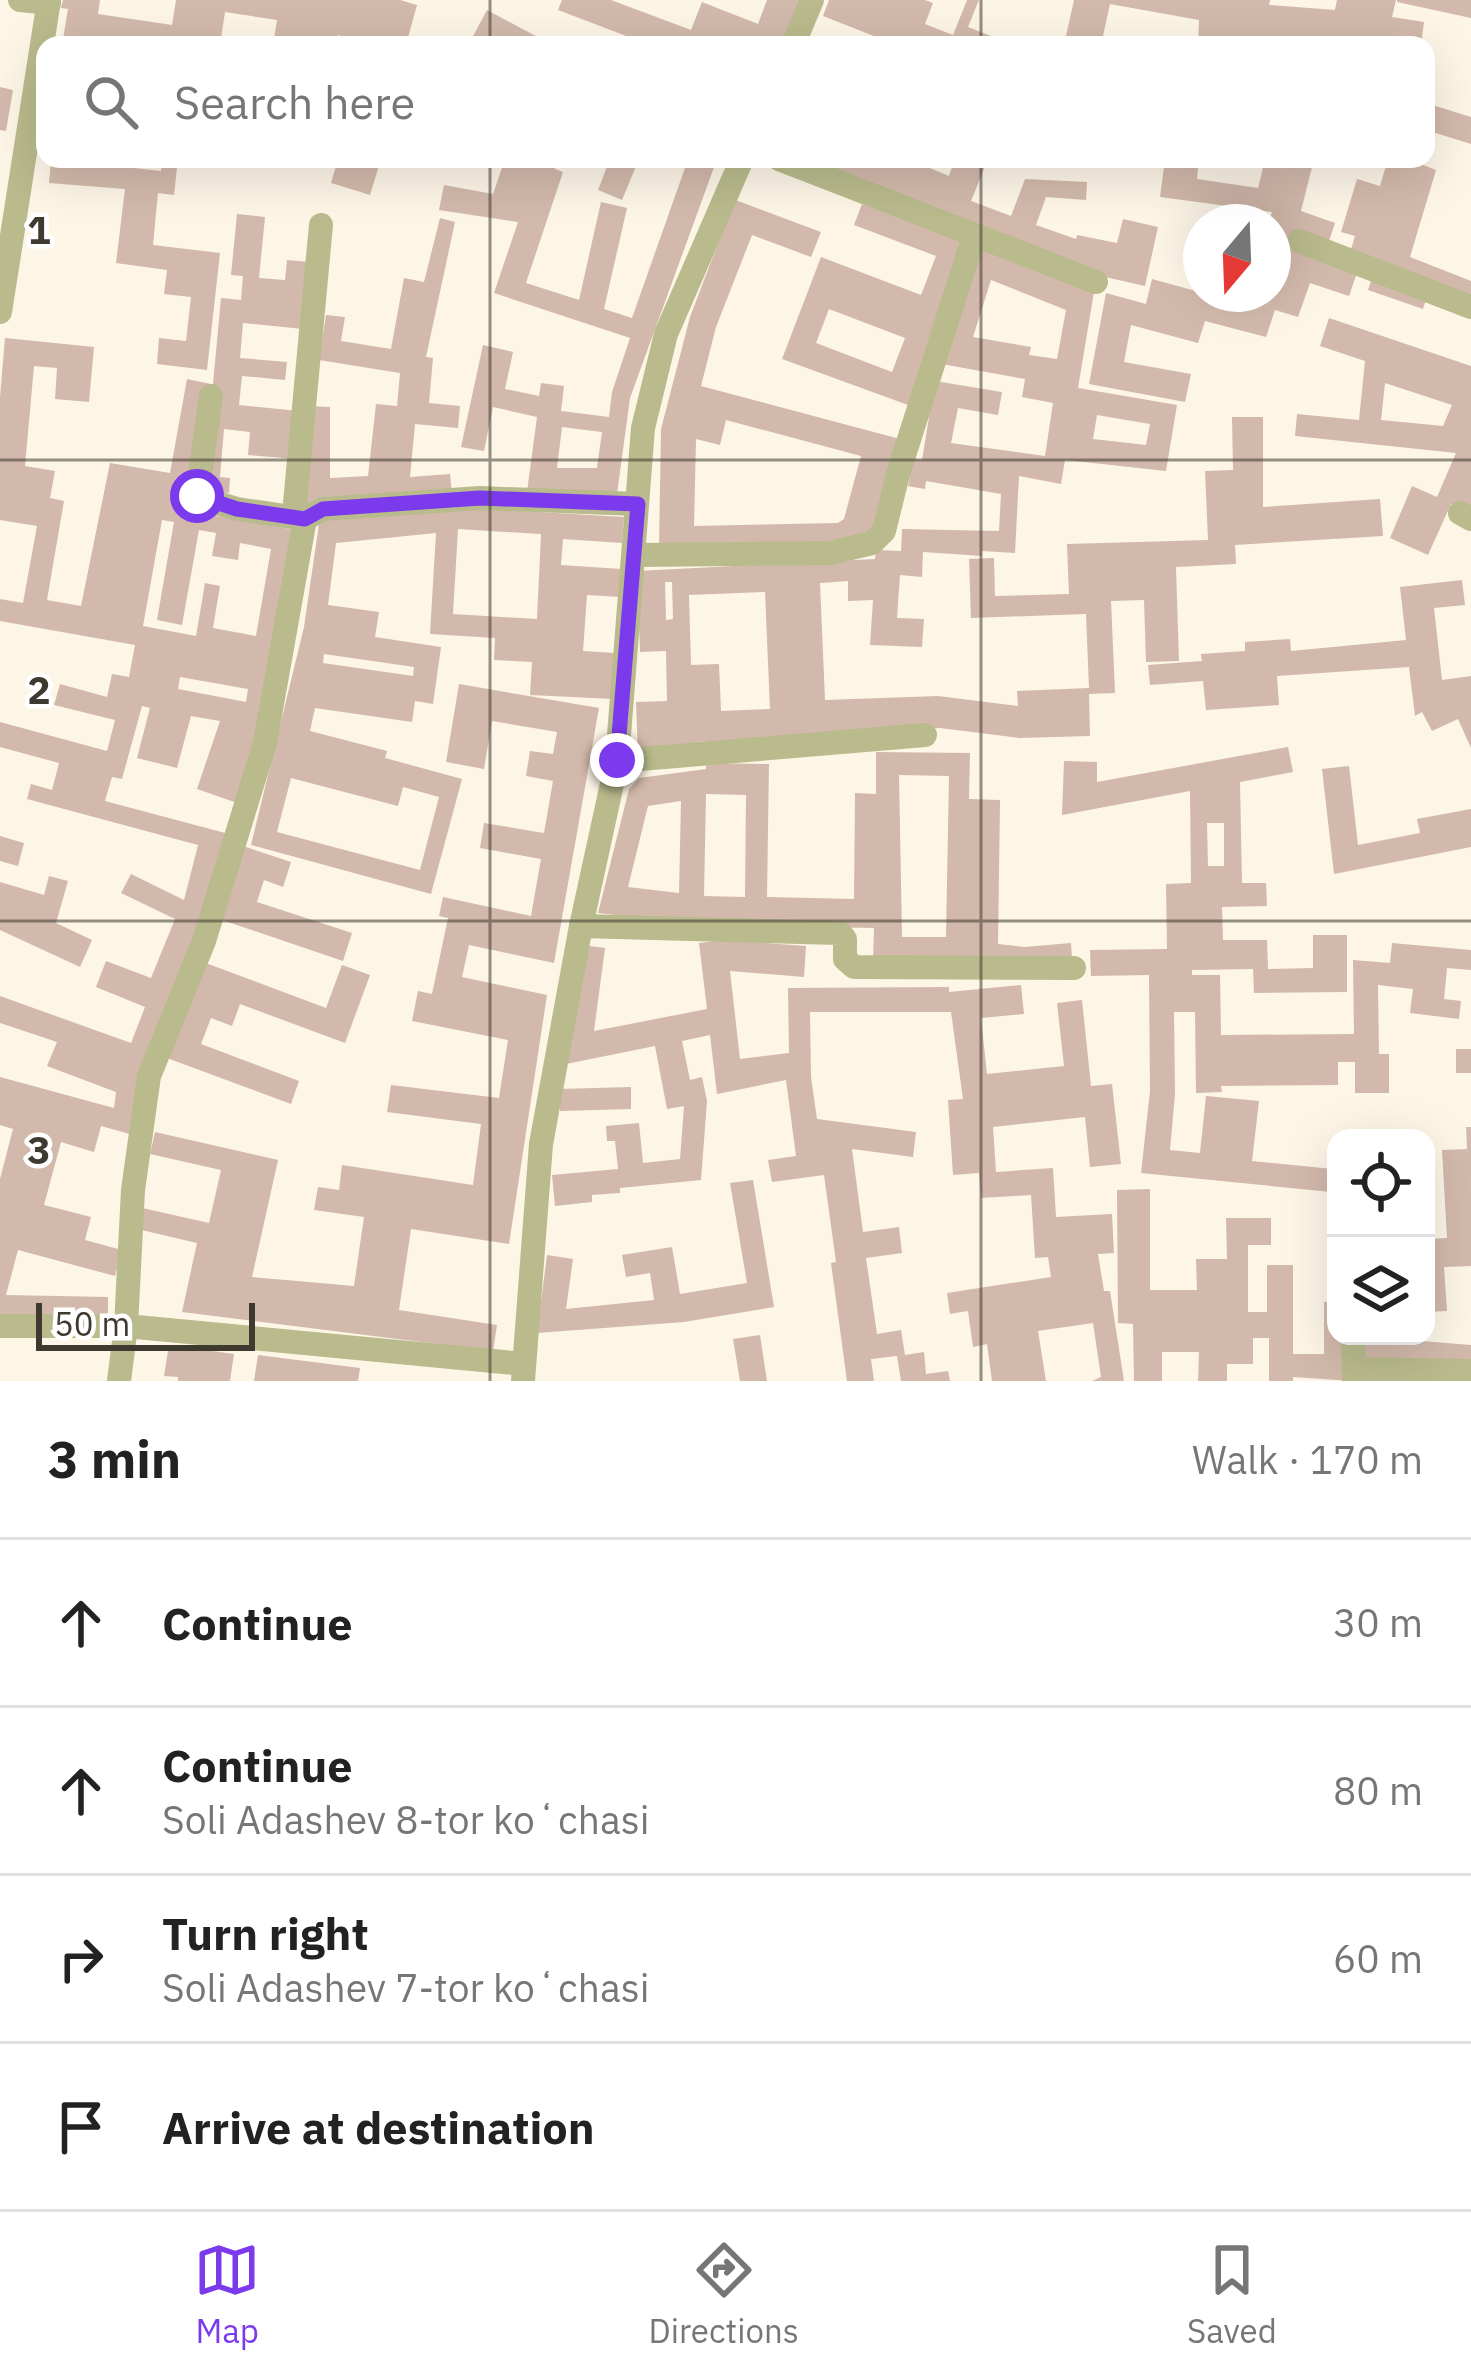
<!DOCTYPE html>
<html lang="en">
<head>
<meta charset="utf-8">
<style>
	:root { --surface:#fff; --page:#f2f2f2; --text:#222; --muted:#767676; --line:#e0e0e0; --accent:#7c3aed }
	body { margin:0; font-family:"IBM Plex Sans",sans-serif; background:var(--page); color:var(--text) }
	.controls { position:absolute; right:36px; bottom:36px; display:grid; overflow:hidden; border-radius:24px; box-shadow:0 12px 48px #0002 }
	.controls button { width:108px; height:108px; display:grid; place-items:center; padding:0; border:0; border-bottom:3px solid var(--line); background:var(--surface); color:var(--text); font:60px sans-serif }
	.compass { position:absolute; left:1183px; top:204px; width:108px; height:108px; border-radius:50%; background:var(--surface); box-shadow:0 12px 48px #0002; rotate:199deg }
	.scale { position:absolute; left:36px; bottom:30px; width:219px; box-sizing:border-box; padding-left:12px; border:6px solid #3f3a30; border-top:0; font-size:33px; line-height:42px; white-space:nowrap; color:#3f3a30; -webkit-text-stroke:9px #fff; paint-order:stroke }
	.stop { position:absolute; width:36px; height:36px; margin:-27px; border:9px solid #7c3aed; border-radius:50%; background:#fff }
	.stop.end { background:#7c3aed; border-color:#fff; box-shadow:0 3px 12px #0008 }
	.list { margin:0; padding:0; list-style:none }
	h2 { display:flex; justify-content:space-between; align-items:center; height:156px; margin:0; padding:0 48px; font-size:51px }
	h2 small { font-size:39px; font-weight:400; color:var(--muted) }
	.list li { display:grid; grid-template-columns:78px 1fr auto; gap:36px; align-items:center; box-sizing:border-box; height:168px; padding:0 48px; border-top:3px solid var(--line) }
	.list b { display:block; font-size:45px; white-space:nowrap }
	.list p { margin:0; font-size:39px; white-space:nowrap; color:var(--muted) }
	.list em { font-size:39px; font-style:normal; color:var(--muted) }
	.icon { flex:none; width:66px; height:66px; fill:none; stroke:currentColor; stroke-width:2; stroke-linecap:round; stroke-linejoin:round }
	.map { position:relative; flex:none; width:1471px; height:1381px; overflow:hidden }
	.search { position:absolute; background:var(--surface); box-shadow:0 12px 48px #0002; left:36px; right:36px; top:36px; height:132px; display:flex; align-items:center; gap:30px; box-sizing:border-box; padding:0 42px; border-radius:24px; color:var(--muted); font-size:45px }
	.sheet { height:828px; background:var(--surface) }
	nav { display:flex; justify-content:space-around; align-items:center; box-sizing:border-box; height:168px; border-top:3px solid var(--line); background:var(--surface); font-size:33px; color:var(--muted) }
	nav a { display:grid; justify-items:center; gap:6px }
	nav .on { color:var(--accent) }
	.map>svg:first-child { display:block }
	.building { fill:#d2b9ab; fill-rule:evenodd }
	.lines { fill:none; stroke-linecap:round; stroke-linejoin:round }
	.street { stroke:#b9bb8d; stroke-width:24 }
	.route { stroke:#7c3aed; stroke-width:15 }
	.grid { fill:none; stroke:#3f3a30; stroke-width:3; stroke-opacity:0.55 }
	.grid-label { font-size:39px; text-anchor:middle; font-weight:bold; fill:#3f3a30; stroke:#fff; stroke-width:9; stroke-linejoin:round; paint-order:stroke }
</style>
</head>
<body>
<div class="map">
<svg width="1471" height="1381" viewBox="0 0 1471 1381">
	<rect width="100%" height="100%" fill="#fdf5e6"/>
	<g class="building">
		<polygon points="63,0 100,0 98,14 172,25 176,0 400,0 417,5 406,45 373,45 338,35 336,45 273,45 277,20 225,12 220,45 95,41 95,45 62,45 68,9 61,8"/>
		<polygon points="562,0 611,0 691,30 702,2 758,24 767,0 805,0 788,45 650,45 558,10"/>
		<polygon points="829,0 925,0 933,3 925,24 953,35 967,0 979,0 968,27 1014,45 882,45 884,40 823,16"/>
		<polygon points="1074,0 1270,0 1269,5 1335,10 1337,0 1396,0 1392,17 1424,22 1421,45 1333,37 1333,45 1309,45 1310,39 1295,38 1295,45 1241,45 1241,38 1226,37 1225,45 1198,45 1199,20 1110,4 1101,45 1064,45"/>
		<polygon points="1397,0 1471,0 1471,18 1397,2"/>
		<polygon points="487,10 532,34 552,45 481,45 471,40"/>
		<polygon points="0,87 13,90 6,131 0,130"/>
		<polygon points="1426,103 1471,117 1471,144 1426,130"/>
		<polygon points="51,159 161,171 162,159 178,159 174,195 158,193 153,245 220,253 207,370 157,364 159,338 186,341 191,297 164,294 167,270 116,263 125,189 49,183"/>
		<polygon points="338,159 381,159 370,195 331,183"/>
		<path d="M505,159H558L555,169L563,172L526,283L579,300L601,202L627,208L604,309L632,318L686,165L670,159H717L630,398L617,494L527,492L537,417L493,407L484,451L461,447L483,345L513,352L505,389L539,396L541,383L564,386L561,411L609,417L612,392L630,338L494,293L518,222L439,210L444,185L493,194ZM562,427L602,432L597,468H557Z"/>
		<polygon points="610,159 639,159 622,200 598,190"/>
		<polygon points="796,159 908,159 949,176 955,159 988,159 971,201 1011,216 1025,179 1087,182 1086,200 1046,197 1036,225 1076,239 1077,235 1117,243 1123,219 1158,227 1145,286 1070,269"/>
		<polygon points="1165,159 1199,159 1197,179 1258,188 1265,159 1314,159 1301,211 1335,223 1327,247 1358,270 1349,296 1310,283 1298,317 1275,310 1266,337 1205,321 1198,343 1131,325 1124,362 1191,374 1185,402 1089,384 1106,293 1146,304 1152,279 1246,305 1249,294 1273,294 1273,222 1269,222 1272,212 1160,197"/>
		<polygon points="1388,159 1408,159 1436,170 1410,257 1471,281 1471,302 1349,256 1355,236 1341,232 1357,179 1380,186"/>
		<path d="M730,198L821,232L811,257L752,235L716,327L701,386L900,439L876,528L854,544L659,548L661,429L690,317L725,225ZM726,420L861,456L844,519L838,523L694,526L696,439L720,445Z"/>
		<path d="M862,204L969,244L908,405L782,359L821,257L921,295L936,256L854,225ZM829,309L905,338L892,372L816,343Z"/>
		<polygon points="237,214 265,217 259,278 285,280 287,260 310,262 303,329 243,323 240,358 287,362 285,380 242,376 239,405 298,411 294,459 248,455 250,432 224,429 220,477 230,478 229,493 203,491 221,298 241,300 243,276 231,275"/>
		<polygon points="440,218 455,222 426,357 433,358 429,403 460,406 458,428 415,424 410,477 450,474 452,494 306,503 307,406 330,407 330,478 368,476 376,404 397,406 400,373 319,360 326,315 345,317 341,341 391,349 404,278 424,282"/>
		<path d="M975,244L1094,292L1078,388L1177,405L1166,471L1065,460L1061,484L1019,476L1015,553L982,551V556L923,552L922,577L900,575L897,618L924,619L922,647L870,645L873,600L848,601V581L820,583L825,700L938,696L1018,706L1017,691L1089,688L1086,614L971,618L969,559L994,558L995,596L1069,594L1067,544L1208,540L1205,471L1233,470L1232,417H1263V507L1380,499L1383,536L1235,545L1236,564L1176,567L1179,661L1146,662L1144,600L1111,601L1115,693L1089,694L1090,736L1019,738L940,728L865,731V736L695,742V754L638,756L636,702L667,701L666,651L640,652L637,571L875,559L876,550L901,551L902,529L999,531L1001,494L926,481L925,489L908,486L913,459L922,460L935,381L1002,392L998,415L958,408L951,443L1045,456L1053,403L1022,397L1025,379L936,363ZM991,280L1066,310L1057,359L1029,355L1031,347L973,337ZM1097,415L1150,424L1146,445L1093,439ZM665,582H672L673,619L666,620ZM765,592L770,709L721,711L719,664L691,665L689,595Z"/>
		<polygon points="1373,275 1428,293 1423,309 1368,290"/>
		<path d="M1329,318L1471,366V513L1451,504L1428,555L1390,538L1412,486L1437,497L1456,453L1295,436L1297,414L1359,420L1365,361L1320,346ZM1385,383L1452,405L1443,426L1381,420Z"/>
		<path d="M5,338L94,347L89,402L55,399L57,368L34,366L25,466L55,471L50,498L64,501L47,600L81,606L110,463L170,473L187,379L211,384L188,511L301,531L240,804L197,789L220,721L191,716L177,768L137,758L150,708L142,706L122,779L112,777L105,801L229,834L137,1136L101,1126L94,1152L61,1142L44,1205L91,1217L85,1240L122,1250L115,1276L18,1250L6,1295L108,1297V1318L0,1316V1179L13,1129L0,1125V1077L114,1108L116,1092L47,1066L57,1042L0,1023V996L131,1043L145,1007L96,987L106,961L151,978L175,919L121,893L131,874L184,900L198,845L27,799L31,784L52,790L59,763L0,747V722L107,751L115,720L54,705L60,684L107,697L112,674L129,677L135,645L0,621V599L23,603L37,526L0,520V397ZM162,520L174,522L157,620L182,625L199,530L216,533L212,556L238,560L240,543L271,549L256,636L213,628L220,586L205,583L196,636L143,626ZM180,677L248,689L246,702L178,689Z"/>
		<path d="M438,506L624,517L622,543L563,539L561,565L621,569L619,597L587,595L583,651L616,653L613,699L530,695L532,662L494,660L495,638L430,634L436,533L336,543L328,605L379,612L375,637L441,647L433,704L415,701L412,722L315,708L310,731L387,751L385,758L462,779L431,894L251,845L304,627L320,517ZM458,529L541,534L537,619L453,614ZM324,654L414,667L413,676L323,663ZM291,778L398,806L403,787L439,797L420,870L277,832Z"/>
		<polygon points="1462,580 1465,605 1434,608 1442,680 1471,676 1471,748 1458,719 1432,731 1422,712 1415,716 1409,667 1277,676 1279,705 1206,710 1203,681 1150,685 1148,665 1202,661 1201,654 1245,651 1245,642 1290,639 1291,651 1406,640 1400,587"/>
		<polygon points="459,684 599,708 554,963 469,945 462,977 547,995 509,1244 411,1229 399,1310 497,1325 493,1351 182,1312 197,1243 133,1228 138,1207 209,1223 221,1170 150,1154 155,1132 278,1160 252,1277 354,1286 364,1217 314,1210 318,1187 339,1190 342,1165 473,1185 481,1124 387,1112 391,1085 499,1098 508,1040 412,1021 418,991 432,994 448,918 439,916 443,897 531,916 541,859 480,848 484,823 544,833 553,781 526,776 530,751 553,754 557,732 492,721 484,769 446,762"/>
		<path d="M1288,747L1293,772L1240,782L1242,883H1266L1267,906L1222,907L1223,940H1267L1268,969L1313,968V935H1347V992L1254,993L1253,969L1192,970V975H1220L1221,1035L1354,1034L1353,960L1390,963L1392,943L1471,950V970L1447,968L1444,999L1461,1001L1459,1019L1410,1013L1413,989L1378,985L1379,1054H1389V1093H1355V1062H1338V1085L1221,1086L1222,1092L1196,1093L1195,1012H1174L1175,1094L1170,1150L1200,1153L1206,1096L1259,1101L1252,1161L1333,1169L1331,1192L1141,1173L1150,1091L1149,975L1091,976L1090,950L1167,949L1166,884L1191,883L1190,791L1062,815L1064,761L1097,762V782ZM1207,823H1224V866H1208Z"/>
		<path d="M876,752L970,753L969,799L1000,800L998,944L1025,947L1071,943L1072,958L873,962L874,928L704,925L598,913L629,789L639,778L706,769V763L769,764L767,897L854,899L855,793L876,794ZM899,775L949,776L946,937H902ZM706,794L746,795L745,897L704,896ZM681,801L679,893L628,887L648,806Z"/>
		<polygon points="1349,766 1358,845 1420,833 1417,819 1471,809 1471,847 1334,874 1322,769"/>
		<polygon points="0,836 24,843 18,866 0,861"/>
		<polygon points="243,846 291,862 283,887 264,880 257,902 352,933 343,961 219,919"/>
		<polygon points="49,876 68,881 56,923 92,940 80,967 0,930 0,882 44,895"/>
		<polygon points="726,940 806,946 804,977 730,971 740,1059 789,1053 788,988 949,987 949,992 1021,985 1024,1014 981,1018 987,1074 1064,1066 1057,1003 1082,1000 1091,1086 1112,1084 1121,1164 1090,1167 1085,1117 993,1127 996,1172 1053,1168 1056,1217 1112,1214 1114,1253 1098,1254 1104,1291 1110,1291 1124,1381 1092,1381 1101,1377 1093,1323 1038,1331 1046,1381 992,1381 987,1344 973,1347 968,1311 950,1314 947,1293 1051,1277 1048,1257 1035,1258 1031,1195 981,1198 979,1173 953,1175 948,1100 963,1099 951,1012 810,1012 811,1077 817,1119 916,1132 913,1157 852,1149 863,1232 899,1227 902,1253 866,1258 877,1334 901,1330 905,1355 924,1352 926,1374 948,1371 950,1381 901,1381 897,1356 871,1359 874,1381 847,1381 831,1263 836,1262 824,1175 772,1182 768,1160 796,1156 786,1080 717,1094 710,1035 682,1041 690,1080 702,1077 707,1101 701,1180 620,1188 620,1193 592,1195 592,1202 555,1206 552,1175 618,1169 615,1141 607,1141 606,1126 639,1123 643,1163 680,1159 684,1106 667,1109 655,1046 566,1064 582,945 605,948 594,1031 707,1009 699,943"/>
		<polygon points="203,962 326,1008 342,965 370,975 345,1043 240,1004 232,1026 211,1018 201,1044 299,1081 291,1104 167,1058"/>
		<rect x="1456" y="1049" width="15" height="24"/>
		<polygon points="631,1087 631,1109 560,1111 559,1089"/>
		<polygon points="1466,1127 1471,1127 1471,1266 1444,1267 1447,1311 1426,1312 1426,1239 1447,1238 1442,1150 1467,1149"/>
		<polygon points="753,1180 774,1307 684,1322 537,1333 547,1255 573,1259 566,1309 654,1300 650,1273 626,1277 622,1255 672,1247 680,1294 747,1283 730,1183"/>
		<polygon points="1150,1189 1150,1290 1197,1290 1196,1259 1227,1259 1226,1218 1271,1218 1271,1245 1248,1245 1248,1312 1267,1312 1267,1265 1293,1265 1293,1354 1324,1354 1324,1302 1336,1302 1336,1336 1351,1336 1351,1381 1293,1377 1293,1381 1269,1381 1269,1338 1253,1338 1253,1364 1227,1364 1227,1381 1198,1381 1199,1352 1162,1352 1162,1381 1134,1381 1133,1324 1118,1323 1117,1190"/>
		<polygon points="760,1335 767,1381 740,1381 733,1339"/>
		<polygon points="1359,1336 1471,1345 1471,1366 1361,1367"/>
		<polygon points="169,1345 234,1354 230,1381 178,1381 178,1377 164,1376"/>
		<polygon points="258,1355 360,1368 358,1381 254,1381"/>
	</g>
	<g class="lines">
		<g class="street">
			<polyline points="20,0 49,3"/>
			<polyline points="793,45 812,0"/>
			<polyline points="779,159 1096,282"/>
			<polyline points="1299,241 1471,307"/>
			<polyline points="0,312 49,0"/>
			<polyline points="211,396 197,497 237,509 305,519"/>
			<polyline points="1460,513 1471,519"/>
			<polyline points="305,519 295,503 321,225"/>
			<polyline points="634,555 830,553 872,543 884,531 898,474 974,236"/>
			<polyline points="617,761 925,735"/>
			<polyline points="581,926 840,933 845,939 845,959 854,967 1074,968"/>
			<polyline points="0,1326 126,1326 524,1364"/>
			<polyline points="1353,1336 1354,1381"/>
			<polyline points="1354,1369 1471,1371"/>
			<polyline points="119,1381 126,1326 133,1190 149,1076 204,941 265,743 305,519 323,509 480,498 637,504"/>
			<polyline points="523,1381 541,1144 581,926 617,761 643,428 666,334 742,159"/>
		</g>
	</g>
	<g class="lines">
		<polyline class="route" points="197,496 237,509 305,519 323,509 480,498 638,504 617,760"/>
	</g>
	<path class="grid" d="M490,0V45M981,0V45M490,159V1381M981,159V1381M0,460H1471M0,921H1471"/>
	<g class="grid-label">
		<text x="39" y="244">1</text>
		<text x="39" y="704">2</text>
		<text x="39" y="1164">3</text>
	</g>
</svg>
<div class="controls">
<button><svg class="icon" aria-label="locate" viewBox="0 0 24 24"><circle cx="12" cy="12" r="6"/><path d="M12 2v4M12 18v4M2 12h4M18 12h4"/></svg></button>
<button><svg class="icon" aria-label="layers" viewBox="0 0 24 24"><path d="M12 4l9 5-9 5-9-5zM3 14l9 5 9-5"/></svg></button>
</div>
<svg class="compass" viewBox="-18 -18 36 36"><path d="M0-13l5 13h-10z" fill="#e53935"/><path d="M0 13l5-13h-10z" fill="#767676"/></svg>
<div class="scale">50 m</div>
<div class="stop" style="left:197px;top:496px"></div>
<div class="stop end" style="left:617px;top:760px"></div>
<div class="search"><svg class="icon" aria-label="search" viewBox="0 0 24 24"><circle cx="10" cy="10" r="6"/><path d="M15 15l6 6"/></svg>Search here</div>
</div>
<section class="sheet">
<h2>3 min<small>Walk · 170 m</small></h2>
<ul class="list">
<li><svg class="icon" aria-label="ahead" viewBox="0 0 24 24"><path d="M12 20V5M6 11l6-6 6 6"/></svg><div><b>Continue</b></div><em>30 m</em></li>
<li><svg class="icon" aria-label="ahead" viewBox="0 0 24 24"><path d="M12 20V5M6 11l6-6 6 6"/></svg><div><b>Continue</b><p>Soli Adashev 8-tor koʻchasi</p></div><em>80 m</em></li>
<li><svg class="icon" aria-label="right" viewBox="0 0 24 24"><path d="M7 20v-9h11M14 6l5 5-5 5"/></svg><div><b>Turn right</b><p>Soli Adashev 7-tor koʻchasi</p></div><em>60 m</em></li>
<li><svg class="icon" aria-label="arrive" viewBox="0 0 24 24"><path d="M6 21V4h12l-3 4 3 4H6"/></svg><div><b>Arrive at destination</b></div></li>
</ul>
</section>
<nav>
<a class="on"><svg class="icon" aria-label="map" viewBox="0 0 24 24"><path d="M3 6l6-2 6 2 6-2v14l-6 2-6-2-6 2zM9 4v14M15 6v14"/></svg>Map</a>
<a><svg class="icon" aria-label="directions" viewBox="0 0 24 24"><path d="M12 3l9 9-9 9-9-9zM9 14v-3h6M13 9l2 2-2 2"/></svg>Directions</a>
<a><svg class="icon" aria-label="saved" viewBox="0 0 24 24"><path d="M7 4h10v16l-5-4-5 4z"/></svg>Saved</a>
</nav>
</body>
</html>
